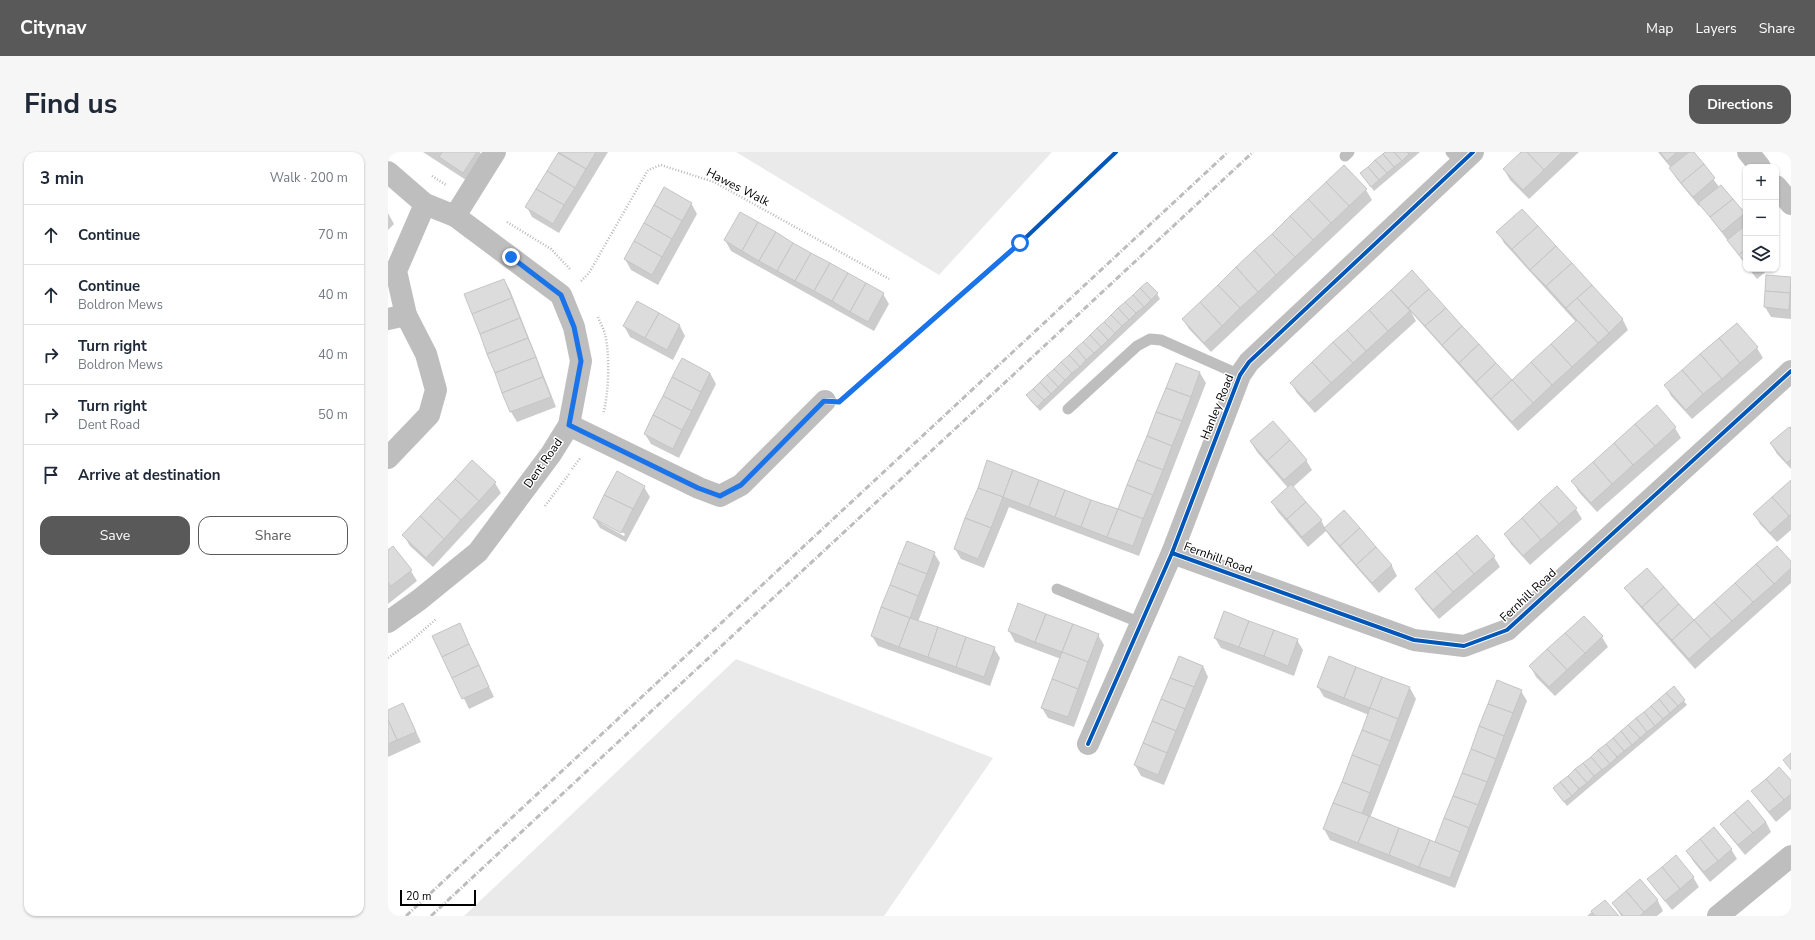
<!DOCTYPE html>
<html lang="en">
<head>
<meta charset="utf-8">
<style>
	:root { --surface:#fff; --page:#f6f6f7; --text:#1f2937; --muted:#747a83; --line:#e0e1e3; --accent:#595959 }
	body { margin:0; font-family:"Nunito Sans",sans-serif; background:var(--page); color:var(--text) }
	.controls { position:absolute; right:12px; top:12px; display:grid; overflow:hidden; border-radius:8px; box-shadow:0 1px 3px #0004 }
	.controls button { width:36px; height:36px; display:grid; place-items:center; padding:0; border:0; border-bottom:1px solid var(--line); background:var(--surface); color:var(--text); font:20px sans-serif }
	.scale { position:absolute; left:12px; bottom:10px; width:76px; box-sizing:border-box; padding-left:4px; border:2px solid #000; border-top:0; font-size:11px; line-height:14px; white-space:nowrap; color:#000; -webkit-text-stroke:3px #fff; paint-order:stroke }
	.stop { position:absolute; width:12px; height:12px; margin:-9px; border:3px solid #1a73e8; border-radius:50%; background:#fff }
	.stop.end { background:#1a73e8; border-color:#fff; box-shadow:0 1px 4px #0008 }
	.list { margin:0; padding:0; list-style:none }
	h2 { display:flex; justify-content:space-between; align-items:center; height:52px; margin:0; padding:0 16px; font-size:17px }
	h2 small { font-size:13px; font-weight:400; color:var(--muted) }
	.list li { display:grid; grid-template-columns:26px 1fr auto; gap:12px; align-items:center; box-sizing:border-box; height:60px; padding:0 16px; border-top:1px solid var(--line) }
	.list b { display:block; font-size:15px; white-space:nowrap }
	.list p { margin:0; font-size:13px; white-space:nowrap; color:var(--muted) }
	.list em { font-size:13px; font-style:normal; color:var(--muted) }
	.actions { display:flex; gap:8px; padding:12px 16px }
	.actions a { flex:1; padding:9px 0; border:1px solid var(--accent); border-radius:12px; text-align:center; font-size:14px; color:var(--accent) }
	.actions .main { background:var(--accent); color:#fff }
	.icon { flex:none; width:22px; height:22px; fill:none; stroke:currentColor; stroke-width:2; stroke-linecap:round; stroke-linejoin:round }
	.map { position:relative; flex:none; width:1403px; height:764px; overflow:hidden; border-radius:12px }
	header { display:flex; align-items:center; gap:24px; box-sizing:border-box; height:56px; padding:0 20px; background:var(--accent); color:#fff }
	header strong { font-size:19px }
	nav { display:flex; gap:22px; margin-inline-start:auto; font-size:14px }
	.intro { display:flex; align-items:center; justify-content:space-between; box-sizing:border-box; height:96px; padding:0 24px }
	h1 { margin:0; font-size:28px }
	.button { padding:10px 18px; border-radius:12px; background:var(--accent); color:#fff; font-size:14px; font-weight:700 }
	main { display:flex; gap:24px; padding:0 24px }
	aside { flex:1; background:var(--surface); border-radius:12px; box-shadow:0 1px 3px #0004 }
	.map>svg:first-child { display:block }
	.green { fill:#eaeaea }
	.shadow { fill:#0003; fill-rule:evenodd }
	.building { fill:#dcdcdc; stroke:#c5c5c5 }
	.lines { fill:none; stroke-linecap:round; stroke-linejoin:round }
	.path { stroke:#b8b8b8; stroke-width:2.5; stroke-dasharray:1 2; stroke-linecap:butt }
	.lane { stroke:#bebebe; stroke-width:11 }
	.street { stroke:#bebebe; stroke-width:22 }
	.rail { stroke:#bdbdbd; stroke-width:3; stroke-dasharray:6 2 1 2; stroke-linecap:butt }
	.cycleway-casing { stroke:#fff; stroke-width:6 }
	.cycleway { stroke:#0057b8; stroke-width:4 }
	.route { stroke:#1a73e8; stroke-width:5 }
	.labels { text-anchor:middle; stroke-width:3; stroke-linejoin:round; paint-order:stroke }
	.street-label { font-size:12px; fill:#000; stroke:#fff }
</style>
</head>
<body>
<header>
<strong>Citynav</strong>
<nav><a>Map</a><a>Layers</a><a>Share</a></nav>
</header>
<div class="intro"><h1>Find us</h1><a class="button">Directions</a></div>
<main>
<aside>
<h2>3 min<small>Walk · 200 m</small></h2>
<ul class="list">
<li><svg class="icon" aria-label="ahead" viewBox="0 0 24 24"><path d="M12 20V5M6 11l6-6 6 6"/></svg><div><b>Continue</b></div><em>70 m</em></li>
<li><svg class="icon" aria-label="ahead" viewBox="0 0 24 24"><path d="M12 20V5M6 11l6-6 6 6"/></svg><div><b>Continue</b><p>Boldron Mews</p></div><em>40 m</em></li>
<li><svg class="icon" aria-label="right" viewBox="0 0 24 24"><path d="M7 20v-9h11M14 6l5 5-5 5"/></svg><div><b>Turn right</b><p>Boldron Mews</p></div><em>40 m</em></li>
<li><svg class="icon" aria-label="right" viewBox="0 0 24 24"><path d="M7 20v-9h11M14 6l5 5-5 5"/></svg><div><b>Turn right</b><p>Dent Road</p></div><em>50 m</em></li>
<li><svg class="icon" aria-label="arrive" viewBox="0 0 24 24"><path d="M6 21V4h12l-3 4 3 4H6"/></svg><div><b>Arrive at destination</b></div></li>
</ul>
<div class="actions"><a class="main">Save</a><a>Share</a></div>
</aside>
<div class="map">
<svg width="1403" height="764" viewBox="0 0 1403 764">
	<rect width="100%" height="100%" fill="#fff"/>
	<g class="green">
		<polygon points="348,0 664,0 551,123"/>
		<polygon points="348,507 605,606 496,764 76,764"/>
	</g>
	<g class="shadow">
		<polygon points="35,0 92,0 96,7 81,30"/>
		<polygon points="172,0 220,0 171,81 144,65 139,55"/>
		<polygon points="998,0 1032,0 986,39 973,21"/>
		<polygon points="1134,0 1191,0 1141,47 1122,28 1116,17"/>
		<polygon points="1270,0 1306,0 1331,35 1356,62 1358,66 1358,113 1313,53 1311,54 1288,26 1283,16"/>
		<polygon points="978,38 984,48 823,200 801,177 795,167"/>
		<polygon points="303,51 309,62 270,133 243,118 237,107"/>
		<polygon points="1134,58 1235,168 1240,178 1130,279 1023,160 1028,169 927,261 909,241 903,231 1024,120 1124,229 1188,170 1116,91 1110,80"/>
		<polygon points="0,61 6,72 0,78"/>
		<polygon points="337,88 495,142 501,152 486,179 343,99"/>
		<polygon points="1388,105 1391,109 1388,111"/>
		<polygon points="1361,117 1381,117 1369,127"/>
		<polygon points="1379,124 1403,126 1403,167 1383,165 1377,155"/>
		<polygon points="116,128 122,138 168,255 129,270 123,260 78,143"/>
		<polygon points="769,142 772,147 652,259 642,248 639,243"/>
		<polygon points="249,150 292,174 297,184 285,208 242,185 236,174"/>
		<polygon points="1349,172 1369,196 1375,206 1304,267 1283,244 1278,234"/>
		<polygon points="788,212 812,221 818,231 751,404 621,355 596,416 573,407 567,397 600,309 730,359"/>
		<polygon points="322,221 328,232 291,306 263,292 257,282"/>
		<polygon points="1403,274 1403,317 1389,302 1383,292"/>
		<polygon points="1287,276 1293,286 1209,360 1190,339 1185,329"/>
		<polygon points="863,290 918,308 924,318 904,336 933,368 937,376 956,360 1004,414 1009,424 991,441 943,386 938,379 920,395 890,360 884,350 900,336 869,300"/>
		<polygon points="1403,329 1403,378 1389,390 1372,372 1366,362"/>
		<polygon points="107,331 113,341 45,415 22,394 16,384"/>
		<path d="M256,335L262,345L238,390L212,376L206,366ZM213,369L237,382L236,384L213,371Z"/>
		<polygon points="1188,357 1194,367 1142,413 1123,392 1117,382"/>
		<polygon points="0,399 23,419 29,429 0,452"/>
		<polygon points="546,401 552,411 530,470 606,496 612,506 602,534 490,494 484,484"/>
		<polygon points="1106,405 1112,415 1051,467 1034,447 1028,437"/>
		<polygon points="1403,410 1403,431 1307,517 1244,446 1238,436 1306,470"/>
		<polygon points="631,452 710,483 716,493 686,575 660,566 654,556 673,507 627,490 621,479"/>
		<polygon points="71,472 106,545 81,557 46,484"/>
		<polygon points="1214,485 1220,495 1167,544 1148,525 1143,515"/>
		<polygon points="827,486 909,488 915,498 906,524 833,496"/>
		<polygon points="791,505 815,514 820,525 776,633 753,624 747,613"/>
		<polygon points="941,505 1022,536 1028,547 982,666 1047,691 1133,539 1139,549 1067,736 942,688 936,677 981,563 936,545 930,535"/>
		<polygon points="1286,536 1299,553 1179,654 1166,637"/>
		<polygon points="15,552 33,590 0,605 0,559"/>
		<polygon points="1403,630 1403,657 1388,670 1371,649 1365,639"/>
		<polygon points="1378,670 1383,680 1357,703 1340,682 1334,672"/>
		<polygon points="1343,697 1349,707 1322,730 1305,709 1299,699"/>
		<polygon points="1305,725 1311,735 1284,758 1267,737 1261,727"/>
		<polygon points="1252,728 1270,749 1275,759 1269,764 1233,764 1225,751"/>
		<polygon points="1217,749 1229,764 1199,764"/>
	</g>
	<g class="building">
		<polygon points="54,0 89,0 75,21 51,5"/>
		<polygon points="170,0 208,0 198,17"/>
		<polygon points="997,0 1006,0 1014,9 1006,15 995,2"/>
		<polygon points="1006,0 1019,0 1021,2 1014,9"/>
		<polygon points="1133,0 1139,0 1156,18 1135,38 1115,17"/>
		<polygon points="1139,0 1174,0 1156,18"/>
		<polygon points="1272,0 1289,0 1279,9"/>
		<polygon points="1301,0 1306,0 1316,12 1293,31 1281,16"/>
		<polygon points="170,1 198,17 187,36 159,19"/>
		<polygon points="995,2 1006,15 999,21 987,8"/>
		<polygon points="987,8 999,21 991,28 980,15"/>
		<polygon points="1316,12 1327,26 1305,45 1293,31"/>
		<polygon points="956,13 979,37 961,54 938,30"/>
		<polygon points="980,15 991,28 983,35 972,21"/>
		<polygon points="159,19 187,36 176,53 148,37"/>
		<polygon points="938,30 961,54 943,71 920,47"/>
		<polygon points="1333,33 1345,47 1322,65 1310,51"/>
		<polygon points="276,35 304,51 294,69 266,53"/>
		<polygon points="148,37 176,53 165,72 137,55"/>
		<polygon points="920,47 943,71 925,88 902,64"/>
		<polygon points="1345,47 1357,61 1334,80 1322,65"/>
		<polygon points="266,53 294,69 284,87 256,71"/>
		<polygon points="1134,57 1150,74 1124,97 1108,80"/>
		<polygon points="352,60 370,70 354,99 336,88"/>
		<polygon points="902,64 925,88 907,105 884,82"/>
		<polygon points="370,70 388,80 371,109 354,99"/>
		<polygon points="256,71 284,87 274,105 246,89"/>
		<polygon points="1358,73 1358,97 1351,103 1339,88"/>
		<polygon points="1150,74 1168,94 1142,118 1124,97"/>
		<polygon points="388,80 405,91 389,119 371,109"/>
		<polygon points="884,82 907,105 888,123 866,98"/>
		<polygon points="246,89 274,105 264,123 236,107"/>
		<polygon points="405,91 423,101 407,129 389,119"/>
		<polygon points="1168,94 1184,111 1158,134 1142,118"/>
		<polygon points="1358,97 1358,111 1351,103"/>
		<polygon points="866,98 888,123 870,140 848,115"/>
		<polygon points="423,101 442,111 426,139 407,129"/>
		<polygon points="442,111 460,121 444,149 426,139"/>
		<polygon points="1184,111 1204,133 1178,156 1158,134"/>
		<polygon points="848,115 870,140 852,156 830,133"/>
		<polygon points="1024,118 1041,137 1020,156 1003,138"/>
		<polygon points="460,121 478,131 462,160 444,149"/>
		<polygon points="1378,123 1403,125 1402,141 1377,139"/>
		<polygon points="116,127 124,146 84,162 76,142"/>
		<polygon points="759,130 770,141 763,148 752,136"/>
		<polygon points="478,131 496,141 480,170 462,160"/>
		<polygon points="830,133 852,156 834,174 812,150"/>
		<polygon points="1204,133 1235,167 1221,181 1189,146"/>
		<polygon points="752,136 763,148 756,155 745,143"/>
		<polygon points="1041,137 1058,156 1037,174 1020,156"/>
		<polygon points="1003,138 1022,159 1000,179 981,158"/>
		<polygon points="1377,139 1402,141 1401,158 1376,155"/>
		<polygon points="745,143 756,155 748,161 737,150"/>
		<polygon points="124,146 132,166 92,182 84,162"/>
		<polygon points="1189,146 1221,181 1210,191 1178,156"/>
		<polygon points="249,149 271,161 257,186 235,174"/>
		<polygon points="737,150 748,161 741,168 730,156"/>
		<polygon points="812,150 834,174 816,191 794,167"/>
		<polygon points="730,156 741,168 734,174 723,163"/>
		<polygon points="1058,156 1074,174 1054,193 1037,174"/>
		<polygon points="981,158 1000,179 978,199 959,178"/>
		<polygon points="271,161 292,173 279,198 257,186"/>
		<polygon points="723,163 734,174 727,181 716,170"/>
		<polygon points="132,166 140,186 99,202 92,182"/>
		<polygon points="1189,168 1210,191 1184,215 1163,192"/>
		<polygon points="716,170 727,181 720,188 709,176"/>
		<polygon points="1349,171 1370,195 1352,211 1331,186"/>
		<polygon points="1074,174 1091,192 1071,211 1054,193"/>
		<polygon points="709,176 720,188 713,195 702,183"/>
		<polygon points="959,178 978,199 965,211 945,190"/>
		<polygon points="702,183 713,195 706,201 695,190"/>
		<polygon points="140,186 148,205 107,221 99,202"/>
		<polygon points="1331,186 1352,211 1334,227 1312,202"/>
		<polygon points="695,190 706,201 698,208 688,196"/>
		<polygon points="945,190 965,211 943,231 924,210"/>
		<polygon points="1091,192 1108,211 1088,230 1071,211"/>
		<polygon points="1163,192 1184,215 1164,233 1143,210"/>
		<polygon points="688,196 698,208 692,215 681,203"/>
		<polygon points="1312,202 1334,227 1315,242 1294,218"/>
		<polygon points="681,203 692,215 684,221 673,210"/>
		<polygon points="148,205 155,225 114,241 107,221"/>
		<polygon points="294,206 322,221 313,240 284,225"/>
		<polygon points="673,210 684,221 677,228 666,217"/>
		<polygon points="924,210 943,231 921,251 902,231"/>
		<polygon points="1143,210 1164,233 1145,251 1124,228"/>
		<polygon points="788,211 812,220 803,245 778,236"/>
		<polygon points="1108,211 1124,228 1103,247 1088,230"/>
		<polygon points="666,217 677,228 670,235 659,223"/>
		<polygon points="1294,218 1315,242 1298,258 1276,233"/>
		<polygon points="659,223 670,235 663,242 652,230"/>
		<polygon points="155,225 163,245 122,260 114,241"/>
		<polygon points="284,225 313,240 304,259 275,244"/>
		<polygon points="1124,228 1145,251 1124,270 1103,247"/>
		<polygon points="652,230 663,242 656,248 645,237"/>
		<polygon points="778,236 803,245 794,269 768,260"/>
		<polygon points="645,237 656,248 649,255 638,243"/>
		<polygon points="275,244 304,259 294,278 265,263"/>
		<polygon points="1269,253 1288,275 1267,294 1247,272"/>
		<polygon points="768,260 794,269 784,294 759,284"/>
		<polygon points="265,263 294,278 285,297 256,282"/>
		<polygon points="885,269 902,288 879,309 862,289"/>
		<polygon points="1247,272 1267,294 1245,313 1226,291"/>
		<polygon points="1401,275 1403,277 1403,307 1399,311 1382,291"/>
		<polygon points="759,284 784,294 775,318 749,308"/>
		<polygon points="902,288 919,308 896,328 879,309"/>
		<polygon points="1226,291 1245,313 1224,332 1205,310"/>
		<polygon points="84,308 108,330 91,349 67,327"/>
		<polygon points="599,308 625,318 615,345 590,336"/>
		<polygon points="749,308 775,318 765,343 739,333"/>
		<polygon points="1205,310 1224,332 1203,351 1183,329"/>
		<polygon points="625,318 651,328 641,355 615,345"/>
		<polygon points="229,319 257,334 245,357 216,343"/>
		<polygon points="67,327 91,349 73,368 49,346"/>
		<polygon points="651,328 677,338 667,365 641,355"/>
		<polygon points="1403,328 1403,363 1401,364 1384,345"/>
		<polygon points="903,332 918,350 899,367 883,350"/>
		<polygon points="739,333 765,343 755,367 730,357"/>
		<polygon points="1169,334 1189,356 1171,372 1151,350"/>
		<polygon points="590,336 615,345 603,376 577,366"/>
		<polygon points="677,338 703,348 693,375 667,365"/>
		<polygon points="216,343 245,357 233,381 205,366"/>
		<polygon points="1384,345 1401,364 1382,381 1365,362"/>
		<polygon points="49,346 73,368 56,387 32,364"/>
		<polygon points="703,348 730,357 719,385 693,375"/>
		<polygon points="918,350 934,368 914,385 899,367"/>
		<polygon points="1151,350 1171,372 1153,388 1134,366"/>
		<polygon points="730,357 755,367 745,394 719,385"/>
		<polygon points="956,358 972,376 952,394 936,376"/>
		<polygon points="32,364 56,387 38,406 14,383"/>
		<polygon points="577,366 603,376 590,407 566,397"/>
		<polygon points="1134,366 1153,388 1135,404 1116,382"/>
		<polygon points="972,376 988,395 968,413 952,394"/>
		<polygon points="1089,383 1107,404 1086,422 1068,401"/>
		<polygon points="519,389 547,400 539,422 510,411"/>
		<polygon points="5,394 24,418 3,434 0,430 0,398"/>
		<polygon points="1389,394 1403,409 1403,416 1386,432 1368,412"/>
		<polygon points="988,395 1004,413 984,431 968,413"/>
		<polygon points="1068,401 1086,422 1065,440 1047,419"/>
		<polygon points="510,411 539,422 530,444 502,433"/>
		<polygon points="1368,412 1386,432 1365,450 1347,431"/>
		<polygon points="1259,416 1276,435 1254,455 1236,436"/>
		<polygon points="1047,419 1065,440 1045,458 1027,437"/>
		<polygon points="1347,431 1365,450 1344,469 1326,450"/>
		<polygon points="502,433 530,444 522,466 493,455"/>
		<polygon points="1276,435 1291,452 1269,472 1254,455"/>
		<polygon points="1326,450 1344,469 1323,487 1306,468"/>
		<polygon points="630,451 658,462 647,490 620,479"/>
		<polygon points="1291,452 1306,468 1284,488 1269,472"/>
		<polygon points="493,455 522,466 511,495 483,484"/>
		<polygon points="836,459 861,469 851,495 826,486"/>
		<polygon points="658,462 685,472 674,500 647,490"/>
		<polygon points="1196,464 1215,484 1197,501 1177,481"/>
		<polygon points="522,466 550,475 540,505 511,495"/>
		<polygon points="1306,468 1323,487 1301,507 1284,488"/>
		<polygon points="861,469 886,478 876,504 851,495"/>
		<polygon points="72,471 81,492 54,505 44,484"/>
		<polygon points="685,472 711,482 700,510 674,500"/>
		<polygon points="550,475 578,485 568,515 540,505"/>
		<polygon points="886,478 910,487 900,514 876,504"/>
		<polygon points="1177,481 1197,501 1179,518 1159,497"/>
		<polygon points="578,485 607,495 596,525 568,515"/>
		<polygon points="81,492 91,513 64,526 54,505"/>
		<polygon points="1159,497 1179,518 1161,535 1141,514"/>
		<polygon points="674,500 700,510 690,537 664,527"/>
		<polygon points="791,504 815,514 806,535 782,526"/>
		<polygon points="941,504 968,515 956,546 929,535"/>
		<polygon points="91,513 101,535 74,547 64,526"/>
		<polygon points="968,515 994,525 982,556 956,546"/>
		<polygon points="994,525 1022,535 1010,567 982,556"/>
		<polygon points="782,526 806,535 797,557 773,547"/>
		<polygon points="664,527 690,537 680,565 653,556"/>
		<polygon points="1109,528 1134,538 1125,561 1100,552"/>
		<polygon points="1286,534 1297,548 1290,554 1278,541"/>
		<polygon points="1278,541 1290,554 1282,561 1271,547"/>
		<polygon points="773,547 797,557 788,579 764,569"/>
		<polygon points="1271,547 1282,561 1275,567 1263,554"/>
		<polygon points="15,551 28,580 9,588 0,568 0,558"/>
		<polygon points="1100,552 1125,561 1116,584 1091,574"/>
		<polygon points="1263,554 1275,567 1267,574 1256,560"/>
		<polygon points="982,556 1010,567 1002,589 974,578"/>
		<polygon points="1256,560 1267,574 1259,580 1248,566"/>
		<polygon points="1248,566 1259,580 1252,586 1240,573"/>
		<polygon points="0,568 9,588 0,592"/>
		<polygon points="764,569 788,579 779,601 755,591"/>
		<polygon points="1240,573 1252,586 1244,593 1233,579"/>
		<polygon points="1091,574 1116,584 1108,607 1083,597"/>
		<polygon points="974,578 1002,589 992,614 964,603"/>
		<polygon points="1233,579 1244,593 1236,599 1225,586"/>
		<polygon points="1225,586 1236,599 1229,605 1218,592"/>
		<polygon points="755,591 779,601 770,623 746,613"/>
		<polygon points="1218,592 1229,605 1222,612 1210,598"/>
		<polygon points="1083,597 1108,607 1099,630 1074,621"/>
		<polygon points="1210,598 1222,612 1214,618 1203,605"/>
		<polygon points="1403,601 1403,618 1395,608"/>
		<polygon points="964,603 992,614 982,641 954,630"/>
		<polygon points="1203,605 1214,618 1206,624 1195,611"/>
		<polygon points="1195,611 1206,624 1199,631 1187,617"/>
		<polygon points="1391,615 1403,628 1403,642 1396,648 1378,627"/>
		<polygon points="1187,617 1199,631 1191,637 1180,624"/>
		<polygon points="1074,621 1099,630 1090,653 1065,644"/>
		<polygon points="1180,624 1191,637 1184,644 1172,630"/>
		<polygon points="1378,627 1396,648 1381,660 1363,639"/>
		<polygon points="954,630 982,641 974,662 945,651"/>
		<polygon points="1172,630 1184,644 1176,650 1165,636"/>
		<polygon points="1065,644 1090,653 1081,676 1056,666"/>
		<polygon points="1360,648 1378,670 1365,681 1346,660"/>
		<polygon points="945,651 981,664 970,691 935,677"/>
		<polygon points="1346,660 1365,681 1350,693 1332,672"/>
		<polygon points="981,664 1011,676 1001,703 970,691"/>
		<polygon points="1056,666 1081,676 1072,700 1047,690"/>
		<polygon points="1326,675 1344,697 1330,709 1312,687"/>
		<polygon points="1011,676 1042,688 1031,715 1001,703"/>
		<polygon points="1312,687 1330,709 1316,720 1298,699"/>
		<polygon points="1042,688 1072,700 1062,726 1031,715"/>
		<polygon points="1288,703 1306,725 1292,737 1274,715"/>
		<polygon points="1274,715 1292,737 1277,749 1259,727"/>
		<polygon points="1252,727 1270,748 1256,760 1238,739"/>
		<polygon points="1238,739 1256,760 1252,764 1235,764 1224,751"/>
		<polygon points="1217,748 1231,764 1207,764 1203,759"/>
	</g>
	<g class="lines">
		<g class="path">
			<polyline points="44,24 58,33"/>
			<polyline points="119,70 163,97 183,118"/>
			<polyline points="193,129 201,121 260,18 273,13 326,30 501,127"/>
			<path d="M210,165C212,171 216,177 217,182C222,202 221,243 215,262"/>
			<polyline points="184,317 193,305"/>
			<polyline points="157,354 181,322"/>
			<polyline points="0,506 22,490 48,467"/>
		</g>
		<g class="lane">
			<polyline points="1063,0 1073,11"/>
			<polyline points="957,4 961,0"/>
			<polyline points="680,257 749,194 762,187 773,188 852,223"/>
			<polyline points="669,437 753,471"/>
		</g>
		<g class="street">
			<polyline points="1360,0 1372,15"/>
			<polyline points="0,20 37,52 67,64 173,143 186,175 193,209 181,273 163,302 90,400 31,448 0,470"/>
			<polyline points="1388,34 1403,52"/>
			<polyline points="67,64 107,0"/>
			<polyline points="0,167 18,163"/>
			<polyline points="181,273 311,336 332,344 353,333 437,249"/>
			<polyline points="0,306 41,263 48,238 38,202 18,163 8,119 37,52"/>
			<polyline points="784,401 1026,488 1076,494 1119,478 1403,219"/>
			<polyline points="700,592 784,401 852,223 861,210 1085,0"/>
			<polyline points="1330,764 1403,704"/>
		</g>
		<g class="rail">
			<polyline points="18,764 840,0"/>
			<polyline points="43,764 865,0"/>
		</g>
		<g class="cycleway-casing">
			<g id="cycleway">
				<polyline points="437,249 451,250 632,91 728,0"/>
				<polyline points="784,401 1026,488 1076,494 1119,478 1403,219"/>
				<polyline points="700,592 784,401 852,223 861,210 1085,0"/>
			</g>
		</g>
		<use href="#cycleway" class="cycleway"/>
	</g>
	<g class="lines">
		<polyline class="route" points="123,105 173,143 186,175 193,209 181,273 310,336 332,344 353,333 436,249 451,250 632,91"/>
	</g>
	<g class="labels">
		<g class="street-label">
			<text transform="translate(350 35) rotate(27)" y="4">Hawes Walk</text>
			<text transform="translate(829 255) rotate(-68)" y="4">Hanley Road</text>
			<text transform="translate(155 311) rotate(-55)" y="4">Dent Road</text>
			<text transform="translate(830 406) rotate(20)" y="4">Fernhill Road</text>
			<text transform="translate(1140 443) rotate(-43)" y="4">Fernhill Road</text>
		</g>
	</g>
</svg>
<div class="controls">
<button>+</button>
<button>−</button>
<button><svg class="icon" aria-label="layers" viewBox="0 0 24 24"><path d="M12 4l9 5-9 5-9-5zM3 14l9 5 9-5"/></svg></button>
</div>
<div class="scale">20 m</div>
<div class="stop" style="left:632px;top:91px"></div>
<div class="stop end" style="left:123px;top:105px"></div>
</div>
</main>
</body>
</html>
